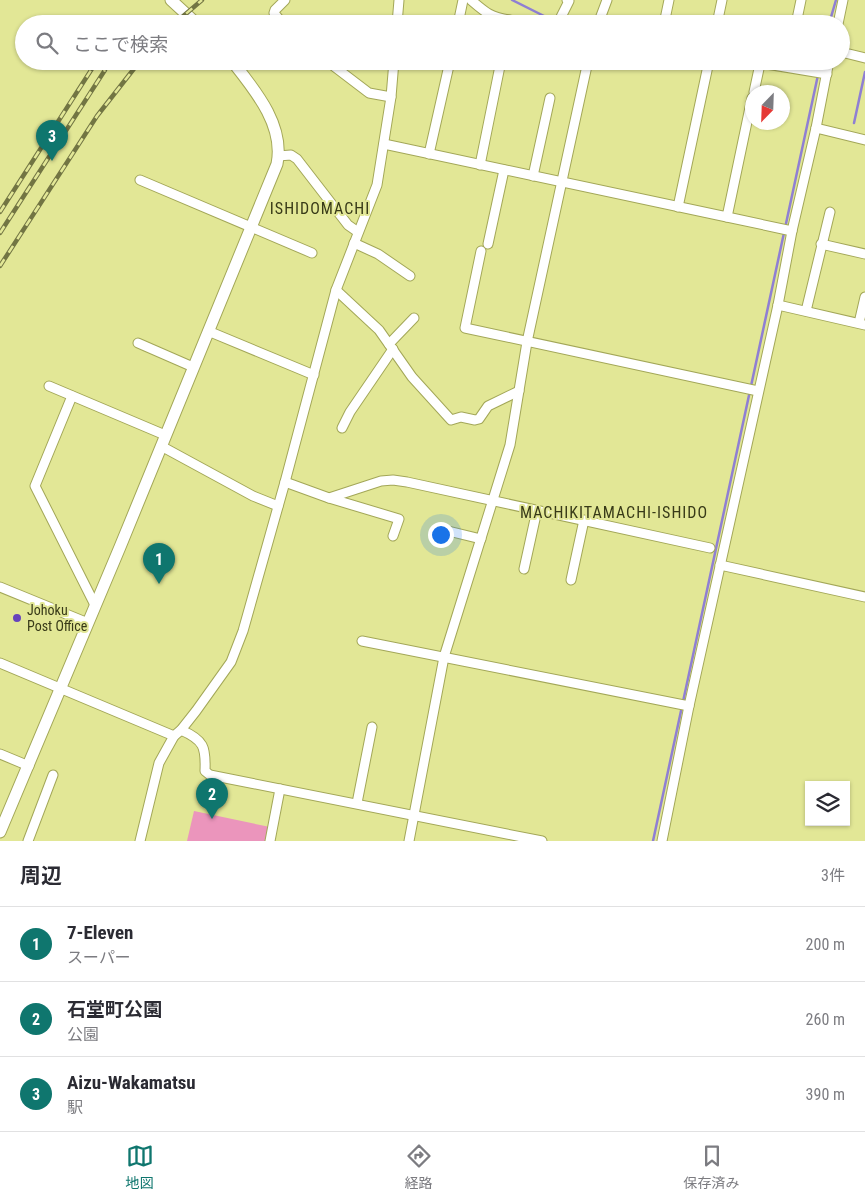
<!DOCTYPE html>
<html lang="ja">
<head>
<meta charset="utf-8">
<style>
	:root { --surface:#fff; --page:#f7f7f7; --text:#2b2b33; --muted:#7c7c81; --line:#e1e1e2; --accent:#0f766e }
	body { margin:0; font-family:"Roboto Condensed","Noto Sans JP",sans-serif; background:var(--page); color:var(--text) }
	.controls { position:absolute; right:15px; bottom:15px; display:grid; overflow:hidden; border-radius:0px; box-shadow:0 1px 4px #0004 }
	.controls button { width:45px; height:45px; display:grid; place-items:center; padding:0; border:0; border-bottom:1px solid var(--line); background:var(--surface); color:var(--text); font:25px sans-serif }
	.compass { position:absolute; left:745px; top:85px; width:45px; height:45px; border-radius:50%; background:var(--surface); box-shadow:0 1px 4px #0004; rotate:203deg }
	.you { position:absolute; left:440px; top:534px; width:18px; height:18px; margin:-12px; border:4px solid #fff; border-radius:50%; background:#1a73e8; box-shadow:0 0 0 8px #1a73e833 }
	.badge { display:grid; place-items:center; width:32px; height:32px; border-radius:50%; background:var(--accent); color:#fff; font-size:16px; font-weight:700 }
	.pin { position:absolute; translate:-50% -41px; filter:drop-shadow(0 1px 2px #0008) }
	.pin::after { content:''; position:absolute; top:26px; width:18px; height:15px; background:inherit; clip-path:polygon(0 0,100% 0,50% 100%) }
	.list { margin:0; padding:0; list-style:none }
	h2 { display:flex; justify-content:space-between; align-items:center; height:65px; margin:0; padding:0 20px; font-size:21px }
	h2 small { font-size:16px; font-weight:400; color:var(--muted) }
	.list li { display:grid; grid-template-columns:32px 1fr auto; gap:15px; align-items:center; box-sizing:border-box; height:75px; padding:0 20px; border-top:1px solid var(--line) }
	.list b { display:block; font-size:19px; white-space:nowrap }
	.list p { margin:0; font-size:16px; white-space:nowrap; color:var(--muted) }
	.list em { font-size:16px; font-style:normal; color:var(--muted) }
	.icon { flex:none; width:28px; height:28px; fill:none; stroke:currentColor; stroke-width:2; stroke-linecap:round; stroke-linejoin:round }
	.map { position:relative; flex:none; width:865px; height:841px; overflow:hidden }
	.search { position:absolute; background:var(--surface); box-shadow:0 1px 4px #0004; left:15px; right:15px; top:15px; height:55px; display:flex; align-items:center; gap:12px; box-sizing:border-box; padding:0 18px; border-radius:28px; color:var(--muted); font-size:19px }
	.sheet { height:290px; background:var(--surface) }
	nav { display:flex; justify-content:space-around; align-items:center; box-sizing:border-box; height:70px; border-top:1px solid var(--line); background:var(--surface); font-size:14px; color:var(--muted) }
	nav a { display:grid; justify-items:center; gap:2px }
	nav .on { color:var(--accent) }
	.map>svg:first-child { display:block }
	.green { fill:#eb95bc }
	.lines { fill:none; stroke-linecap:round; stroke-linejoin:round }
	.stream { stroke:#8f7fd3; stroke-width:2.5 }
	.street-casing { stroke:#a3a758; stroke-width:11 }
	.secondary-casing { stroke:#a3a758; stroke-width:13 }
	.street { stroke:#fff; stroke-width:9 }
	.secondary { stroke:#fff; stroke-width:11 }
	.rail-casing { stroke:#727543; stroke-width:4.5 }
	.rail { stroke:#e2e796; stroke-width:2.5; stroke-dasharray:8; stroke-linecap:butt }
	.poi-dot { fill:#6643bc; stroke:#e2e796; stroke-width:2 }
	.labels { text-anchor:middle; stroke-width:4; stroke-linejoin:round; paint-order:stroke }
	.poi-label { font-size:14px; fill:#383a18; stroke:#e2e796; text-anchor:start }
	.quarter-label { font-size:16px; letter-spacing:1px; fill:#383a18; stroke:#e2e796 }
</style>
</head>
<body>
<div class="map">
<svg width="865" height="841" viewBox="0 0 865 841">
	<rect width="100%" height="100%" fill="#e2e796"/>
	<polygon class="green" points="194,811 270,827 267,841 187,841"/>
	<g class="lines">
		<g class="stream">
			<polyline points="512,0 550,19"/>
			<polyline points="829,24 836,0"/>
			<polyline points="819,70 821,61"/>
			<polyline points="854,123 865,72"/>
			<polyline points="653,841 818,75"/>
		</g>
		<g class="street-casing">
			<g id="street">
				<path d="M471,0C485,12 490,17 509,20"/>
				<polyline points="283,24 274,13 275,10 285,0"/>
				<polyline points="397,24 399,0"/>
				<polyline points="458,24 463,0"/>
				<polyline points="508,24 509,20 531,24"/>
				<polyline points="560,24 561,17 569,1 567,0"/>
				<polyline points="598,24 607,0"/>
				<polyline points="664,24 669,0"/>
				<polyline points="717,24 722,0"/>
				<polyline points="796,24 801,0"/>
				<polyline points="838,24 843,0"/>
				<polyline points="841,52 865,58"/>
				<polyline points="327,61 369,93 391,97"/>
				<polyline points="748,61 827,74"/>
				<polyline points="754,92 760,64"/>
				<polyline points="816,128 865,140"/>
				<polyline points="384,144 727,217 752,98"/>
				<polyline points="429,154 450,61"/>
				<polyline points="278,156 291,155 297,159 348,225 358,232"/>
				<polyline points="480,165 501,61"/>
				<polyline points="533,176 550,98"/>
				<polyline points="140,180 312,253"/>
				<polyline points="678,207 709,61"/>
				<polyline points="727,217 792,231"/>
				<polyline points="354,243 378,254 410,276"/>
				<polyline points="488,244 504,170"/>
				<polyline points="821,244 865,254"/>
				<polyline points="481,251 465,328 758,391"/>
				<polyline points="336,290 379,330 412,377 451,420 461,417 475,420 479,419 488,406 519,391"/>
				<polyline points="778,305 865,325"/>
				<polyline points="806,311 830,212"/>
				<polyline points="859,323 865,297"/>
				<polyline points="208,331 314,375"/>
				<polyline points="138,343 193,367"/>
				<polyline points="389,344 414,318"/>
				<polyline points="49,386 165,435"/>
				<polyline points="72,396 35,486 95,605"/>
				<polyline points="342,428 350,412 393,349"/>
				<polyline points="161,446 253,496 278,506"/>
				<polyline points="285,482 329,498 381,481 393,480 407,482 710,548"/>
				<polyline points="329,498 399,519 393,536"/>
				<polyline points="440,529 481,539"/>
				<polyline points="720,565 865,597"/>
				<polyline points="524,569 537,510"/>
				<polyline points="571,580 584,520"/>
				<polyline points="0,587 88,623"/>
				<polyline points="362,641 689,706"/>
				<polyline points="0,663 174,736"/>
				<path d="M181,730C204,740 206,747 205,771L210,775L542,841"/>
				<polyline points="0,754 29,766"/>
				<polyline points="357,803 372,727"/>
				<polyline points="28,841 53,775"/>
				<polyline points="140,841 159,763 174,736 181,730 196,711 231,662 243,631 285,482 336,290 377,185 391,97 394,61"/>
				<polyline points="270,841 280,789"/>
				<polyline points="409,841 444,657 510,445 527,342 588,61"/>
				<polyline points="662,841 689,706 778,305 792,231 816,128 829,61"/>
			</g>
		</g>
		<g class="secondary-casing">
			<g id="secondary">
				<polyline points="171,0 197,24"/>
				<path d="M0,832L120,547L277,164C285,125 254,89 232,61"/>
			</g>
		</g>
		<use href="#street" class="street"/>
		<use href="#secondary" class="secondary"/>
		<g class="rail-casing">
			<g id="rail">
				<polyline points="174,24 202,0"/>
				<polyline points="0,212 95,64"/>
				<polyline points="0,233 105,70"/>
				<polyline points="0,266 97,116 140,61"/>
			</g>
		</g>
		<use href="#rail" class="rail"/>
	</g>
	<circle class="poi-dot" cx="17" cy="618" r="5"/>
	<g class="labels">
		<g class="poi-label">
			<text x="27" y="615">Johoku<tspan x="27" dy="16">Post Office</tspan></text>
		</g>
		<g class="quarter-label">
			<text x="320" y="214">ISHIDOMACHI</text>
			<text x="614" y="518">MACHIKITAMACHI-ISHIDO</text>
		</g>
	</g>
</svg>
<div class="controls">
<button><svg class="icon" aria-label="layers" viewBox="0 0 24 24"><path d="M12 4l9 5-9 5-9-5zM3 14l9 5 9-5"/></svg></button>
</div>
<svg class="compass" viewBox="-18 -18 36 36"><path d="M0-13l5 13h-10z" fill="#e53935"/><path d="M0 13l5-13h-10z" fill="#7c7c81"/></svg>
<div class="you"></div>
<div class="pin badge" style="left:159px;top:584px">1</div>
<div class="pin badge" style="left:212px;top:819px">2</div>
<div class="pin badge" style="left:52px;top:161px">3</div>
<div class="search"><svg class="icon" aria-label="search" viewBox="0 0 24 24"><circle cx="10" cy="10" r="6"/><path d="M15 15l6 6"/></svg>ここで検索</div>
</div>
<section class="sheet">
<h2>周辺<small>3件</small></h2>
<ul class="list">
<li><span class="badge">1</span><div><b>7-Eleven</b><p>スーパー</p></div><em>200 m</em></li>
<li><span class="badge">2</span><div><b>石堂町公園</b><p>公園</p></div><em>260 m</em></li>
<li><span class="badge">3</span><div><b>Aizu-Wakamatsu</b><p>駅</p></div><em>390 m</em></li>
</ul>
</section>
<nav>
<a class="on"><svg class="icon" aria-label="map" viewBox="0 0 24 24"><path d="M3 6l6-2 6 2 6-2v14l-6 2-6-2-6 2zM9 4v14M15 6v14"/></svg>地図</a>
<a><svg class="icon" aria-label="directions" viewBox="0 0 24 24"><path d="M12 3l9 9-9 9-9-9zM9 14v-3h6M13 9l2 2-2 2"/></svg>経路</a>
<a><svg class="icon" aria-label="saved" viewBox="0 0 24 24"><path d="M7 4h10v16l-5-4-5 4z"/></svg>保存済み</a>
</nav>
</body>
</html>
